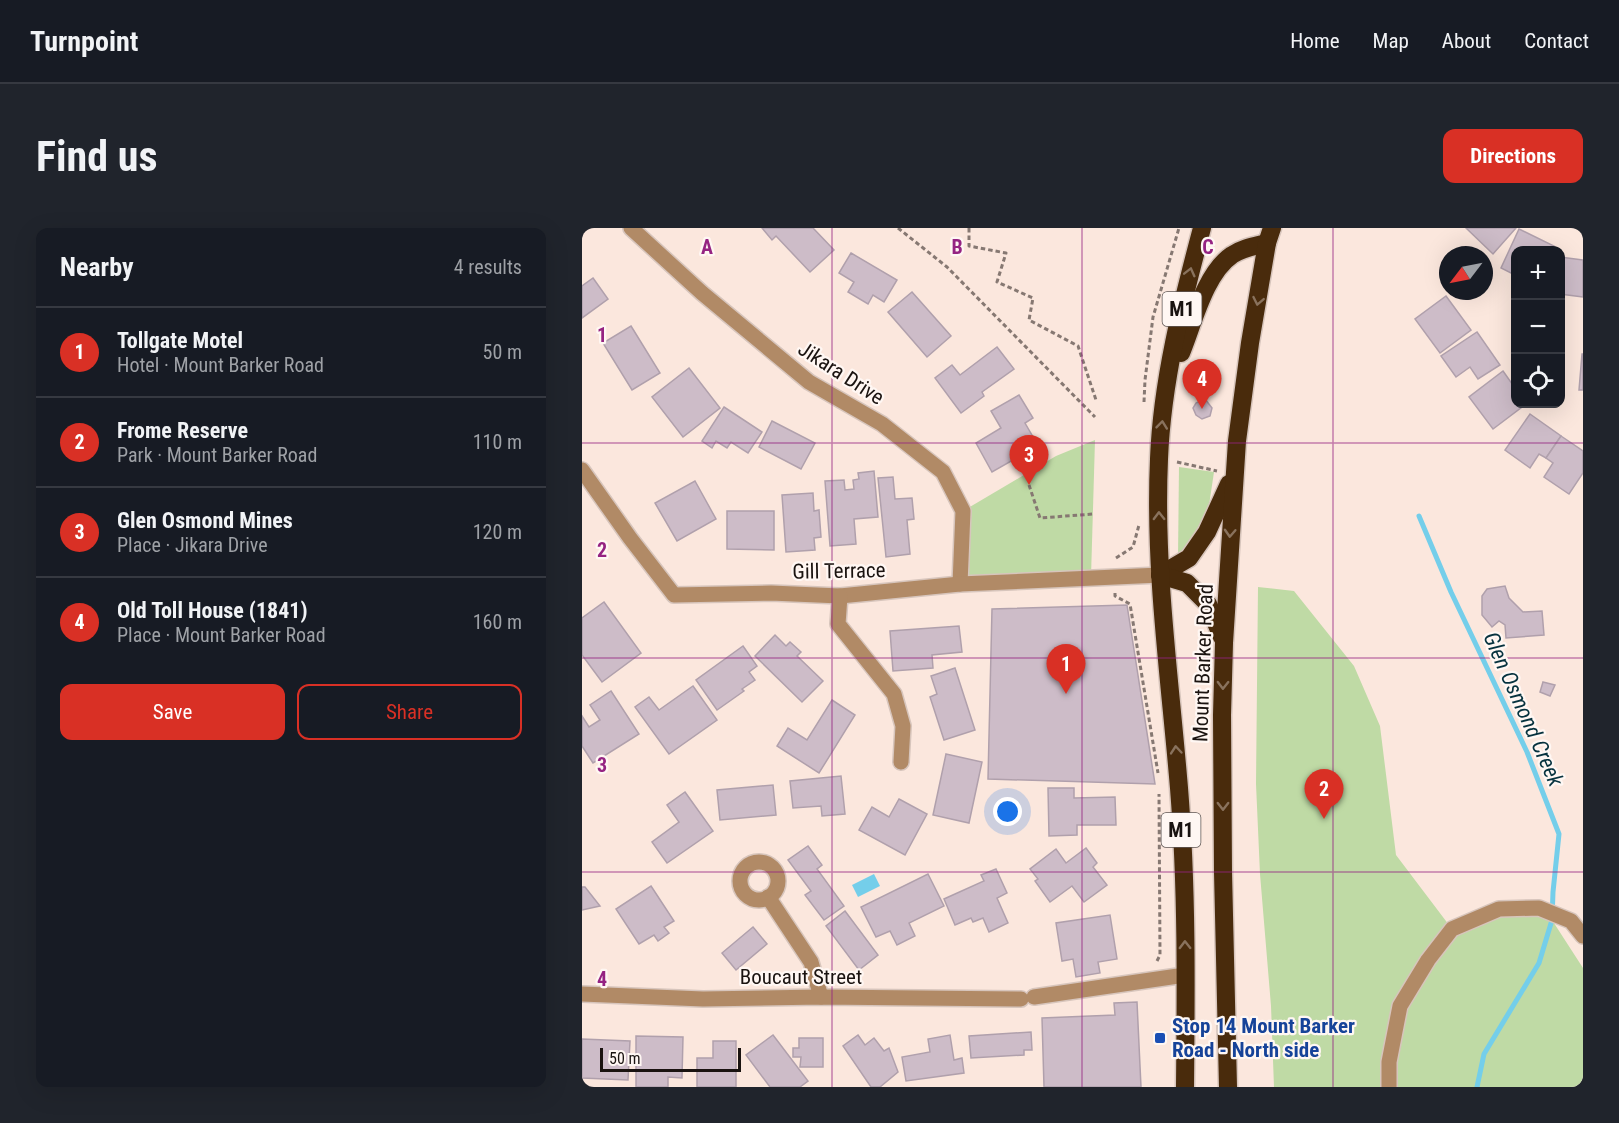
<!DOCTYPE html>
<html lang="en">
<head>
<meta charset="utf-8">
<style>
	:root { --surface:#171b24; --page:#20242c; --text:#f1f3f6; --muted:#9ea1a6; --line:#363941; --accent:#d93025 }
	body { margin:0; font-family:"Roboto Condensed",sans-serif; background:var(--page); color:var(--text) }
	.controls { position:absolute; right:18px; top:18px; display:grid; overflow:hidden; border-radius:12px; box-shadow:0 6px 24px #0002 }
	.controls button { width:54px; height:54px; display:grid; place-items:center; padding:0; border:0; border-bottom:2px solid var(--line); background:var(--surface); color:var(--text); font:30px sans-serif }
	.compass { position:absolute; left:857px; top:18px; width:54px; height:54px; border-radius:50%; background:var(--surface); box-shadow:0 6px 24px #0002; rotate:238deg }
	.scale { position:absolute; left:18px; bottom:15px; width:141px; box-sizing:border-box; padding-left:6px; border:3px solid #1a1310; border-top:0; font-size:16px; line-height:21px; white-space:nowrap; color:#1a1310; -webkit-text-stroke:4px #fff7f3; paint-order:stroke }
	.you { position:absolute; left:426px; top:584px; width:21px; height:21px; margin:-15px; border:4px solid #fff; border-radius:50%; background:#1a73e8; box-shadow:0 0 0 9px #1a73e833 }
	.badge { display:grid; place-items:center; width:39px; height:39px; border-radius:50%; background:var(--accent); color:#fff; font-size:20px; font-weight:700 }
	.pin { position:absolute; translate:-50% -50px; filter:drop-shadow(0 2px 3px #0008) }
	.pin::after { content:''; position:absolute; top:32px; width:21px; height:18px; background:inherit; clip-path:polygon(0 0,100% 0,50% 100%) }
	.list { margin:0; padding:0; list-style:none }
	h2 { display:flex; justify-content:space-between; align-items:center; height:78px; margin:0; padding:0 24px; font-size:26px }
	h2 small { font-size:20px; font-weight:400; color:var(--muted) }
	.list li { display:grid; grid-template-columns:39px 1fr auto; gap:18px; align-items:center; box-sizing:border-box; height:90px; padding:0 24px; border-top:2px solid var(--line) }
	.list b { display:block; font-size:22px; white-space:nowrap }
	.list p { margin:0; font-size:20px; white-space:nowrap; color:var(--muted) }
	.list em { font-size:20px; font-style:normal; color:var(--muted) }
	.actions { display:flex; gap:12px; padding:18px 24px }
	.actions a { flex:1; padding:14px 0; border:2px solid var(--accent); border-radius:12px; text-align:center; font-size:21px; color:var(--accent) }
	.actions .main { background:var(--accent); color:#fff }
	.icon { flex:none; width:33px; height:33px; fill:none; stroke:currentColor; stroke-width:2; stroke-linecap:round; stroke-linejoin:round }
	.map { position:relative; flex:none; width:1001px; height:859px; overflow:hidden; border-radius:12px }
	header { display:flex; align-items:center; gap:36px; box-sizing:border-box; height:84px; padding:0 30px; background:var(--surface); border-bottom:2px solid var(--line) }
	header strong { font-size:28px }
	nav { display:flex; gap:33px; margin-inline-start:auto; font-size:21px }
	.intro { display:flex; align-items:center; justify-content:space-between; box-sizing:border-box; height:144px; padding:0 36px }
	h1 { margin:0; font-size:42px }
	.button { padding:15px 27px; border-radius:12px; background:var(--accent); color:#fff; font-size:21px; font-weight:700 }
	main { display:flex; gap:36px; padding:0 36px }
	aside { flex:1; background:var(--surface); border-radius:12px; box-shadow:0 6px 24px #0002 }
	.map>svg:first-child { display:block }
	.green { fill:#bfdaa5 }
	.water { fill:#74ceea }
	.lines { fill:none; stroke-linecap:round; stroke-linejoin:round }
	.stream { stroke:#74ceea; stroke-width:5 }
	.building { fill:#cdbcc8; stroke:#b0a0ac; stroke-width:1.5 }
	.street-casing { stroke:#d7c5bc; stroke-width:18 }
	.highway-casing { stroke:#d7c5bc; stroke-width:21 }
	.path { stroke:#867872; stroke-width:3; stroke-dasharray:4.5 3; stroke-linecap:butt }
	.street { stroke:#b18a66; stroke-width:15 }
	.highway { stroke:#492b0c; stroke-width:18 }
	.oneway { stroke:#89725d }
	.grid { fill:none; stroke:#952382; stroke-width:1.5; stroke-opacity:0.55 }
	.transit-dot { fill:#1a4fb4; stroke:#fff7f3; stroke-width:2 }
	.labels { text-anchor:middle; stroke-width:4.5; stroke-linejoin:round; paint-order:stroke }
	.shield { fill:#fff7f3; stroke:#5f5754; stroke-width:1.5 }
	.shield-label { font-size:20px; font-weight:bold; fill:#1a1310 }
	.street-label { font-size:21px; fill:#1a1310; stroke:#fff7f3 }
	.transit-label { font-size:21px; font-weight:bold; fill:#164399; stroke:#fff7f3; text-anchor:start }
	.water-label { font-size:22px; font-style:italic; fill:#06323e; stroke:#fff7f3 }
	.grid-label { font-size:20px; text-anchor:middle; font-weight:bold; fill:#952382; stroke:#fff7f3; stroke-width:4.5; stroke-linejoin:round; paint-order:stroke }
</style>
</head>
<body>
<header>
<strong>Turnpoint</strong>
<nav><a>Home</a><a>Map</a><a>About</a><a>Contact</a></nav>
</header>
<div class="intro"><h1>Find us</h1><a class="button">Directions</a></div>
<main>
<aside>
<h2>Nearby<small>4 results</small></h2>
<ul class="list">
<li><span class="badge">1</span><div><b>Tollgate Motel</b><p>Hotel · Mount Barker Road</p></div><em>50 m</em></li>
<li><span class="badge">2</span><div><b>Frome Reserve</b><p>Park · Mount Barker Road</p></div><em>110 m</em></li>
<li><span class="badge">3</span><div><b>Glen Osmond Mines</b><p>Place · Jikara Drive</p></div><em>120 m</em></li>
<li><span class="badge">4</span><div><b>Old Toll House (1841)</b><p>Place · Mount Barker Road</p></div><em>160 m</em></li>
</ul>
<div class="actions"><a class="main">Save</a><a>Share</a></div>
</aside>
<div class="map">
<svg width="1001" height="859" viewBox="0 0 1001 859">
	<rect width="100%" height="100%" fill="#fbe7dd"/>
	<g class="green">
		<polygon points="513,212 509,349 378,356 381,283 474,228"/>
		<polygon points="597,239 632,244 626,284 616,308 596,329"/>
		<polygon points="676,359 712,363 772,438 798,498 814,627 870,701 917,681 957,680 970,692 1001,740 1001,859 692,859 689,778 678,646 674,556"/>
	</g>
	<polygon class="water" points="292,646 298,658 276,669 270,657"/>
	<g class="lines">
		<polyline class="stream" points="837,288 869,364 945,524 977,606 971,664 970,692 957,735 902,826 895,859"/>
	</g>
	<g class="building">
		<polygon points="180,0 231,0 252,22 228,44 194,8 190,12"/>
		<polygon points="884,0 934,0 911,26"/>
		<polygon points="937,1 972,18 970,22 933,22 933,47 919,40"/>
		<polygon points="269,25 315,52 302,74 291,67 286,76 266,64 272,54 257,45"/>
		<polygon points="978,29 1001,32 1001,69 978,66"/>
		<polygon points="11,50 26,71 0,90 0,58"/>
		<polygon points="330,64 369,108 345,129 306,84"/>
		<polygon points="864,68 889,102 858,125 833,91"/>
		<polygon points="49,98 78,145 50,162 21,115"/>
		<polygon points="895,104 918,137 896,151 888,139 874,149 859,128"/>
		<polygon points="415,119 432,141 400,164 402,168 379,185 353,150 370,137 378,147"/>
		<polygon points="1000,126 1001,126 1001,162 997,162"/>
		<polygon points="107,140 138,180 101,209 70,169"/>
		<polygon points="921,143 933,160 933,176 944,176 911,201 887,169"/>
		<polygon points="437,167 451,190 443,195 458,221 445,228 443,225 410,244 394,215 419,200 409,183"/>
		<polygon points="623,171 630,180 628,188 620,191 614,187 611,180 614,175"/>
		<polygon points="142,179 180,204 166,225 149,214 145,220 134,213 130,220 120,213"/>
		<polygon points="948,186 979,208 964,230 957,226 948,240 923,222"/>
		<polygon points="190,193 233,215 219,241 177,219"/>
		<polygon points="979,208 1001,223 1001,245 987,266 962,249 971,235 964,230"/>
		<polygon points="292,243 296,289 272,291 274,316 248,318 243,253 262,252 263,262 272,261 271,252 277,251 276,245"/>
		<polygon points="311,249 313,271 330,270 332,291 325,292 328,326 304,329 296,250"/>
		<polygon points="113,253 134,291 95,313 73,275"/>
		<polygon points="231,265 232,283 237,282 239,309 232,310 233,322 204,324 200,267"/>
		<polygon points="145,283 192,283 192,322 145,321"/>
		<polygon points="923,358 927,370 941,384 960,383 962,407 924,410 923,397 917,393 910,399 900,387 900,368 905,361"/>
		<polygon points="22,374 59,425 20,454 0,427 0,390"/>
		<polygon points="545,377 573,556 406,551 410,381"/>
		<polygon points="377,398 380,424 350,427 351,440 311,443 308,403"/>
		<polygon points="193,407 204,418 208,414 219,424 215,428 241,453 220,474 173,428"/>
		<polygon points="161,418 175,438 167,444 173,452 160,461 162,463 135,482 114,452"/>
		<polygon points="373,440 393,502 362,512 348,469 355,466 349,448"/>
		<polygon points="961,454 973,457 968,468 958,464"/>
		<polygon points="111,458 135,492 87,526 53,479 67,469 77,482"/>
		<polygon points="29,463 57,506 11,535 0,518 0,488 7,499 18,492 8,477"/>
		<polygon points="250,472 273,487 237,545 195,518 206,500 225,512"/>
		<polygon points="364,526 400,534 387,595 351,587"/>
		<polygon points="259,548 263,586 240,588 239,578 211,580 208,553"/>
		<polygon points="191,557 194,587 138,592 135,562"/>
		<polygon points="466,560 492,560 492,570 533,569 534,597 495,597 495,607 467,608"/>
		<polygon points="103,564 131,603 85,635 70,614 97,594 85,577"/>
		<polygon points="317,571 345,586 323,627 277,602 290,579 307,589"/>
		<polygon points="226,618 240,637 235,641 262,678 242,692 223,667 229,663 206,632"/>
		<polygon points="504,620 515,635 511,639 525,657 502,674 490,658 468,674 453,653 456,651 448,641 474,621 484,635"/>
		<polygon points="414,641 425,665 415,670 426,695 407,704 401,690 391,694 389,690 373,697 362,671 402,653 399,647"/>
		<polygon points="346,646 362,678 327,695 333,708 315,717 308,703 294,709 279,679"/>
		<polygon points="69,658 92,693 82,699 87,705 76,713 72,707 57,716 34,681"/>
		<polygon points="0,659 3,659 18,678 0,682"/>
		<polygon points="263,683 296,727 277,742 244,698"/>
		<polygon points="528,687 535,731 516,734 518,745 494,749 491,731 480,733 474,695"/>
		<polygon points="171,699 185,716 154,742 140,725"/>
		<polygon points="555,774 559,859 462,859 460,790 533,787 532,775"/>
		<polygon points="449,804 450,822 442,822 442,827 389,830 387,808"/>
		<polygon points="191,807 226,853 218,859 188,859 164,827"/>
		<polygon points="276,807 283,817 292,810 302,823 307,820 316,844 298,859 289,859 261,818"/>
		<polygon points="368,807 372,832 380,830 382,845 324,853 320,829 348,824 346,811"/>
		<polygon points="54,808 101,809 100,850 86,849 86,859 54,859"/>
		<polygon points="217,810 241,810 241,839 218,839 219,829 211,829 211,820 217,820"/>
		<polygon points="0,811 48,813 46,852 0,850"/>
		<polygon points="131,813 154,813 154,859 115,859 115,830 131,830"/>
	</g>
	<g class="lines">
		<g class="street-casing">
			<g id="street">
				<polyline points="49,0 120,65 227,154 300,196 361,244 381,283 378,356"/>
				<polyline points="0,242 48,310 92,367 189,365 258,368 378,356 578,347"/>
				<polyline points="258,368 256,396 312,466 321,498 319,534"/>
				<circle cx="177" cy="653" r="19"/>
				<polyline points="186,669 229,734 239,769"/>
				<polyline points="0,766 121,771 239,769 439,771"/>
				<polyline points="452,769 603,747"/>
				<polyline points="807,859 807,834 818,778 846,732 870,701 917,681 957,680 989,693 1001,708"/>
			</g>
		</g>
		<g class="highway-casing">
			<g id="highway">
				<path d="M599,125C611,96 623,45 650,27C660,20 673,18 685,15"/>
				<polyline points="578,347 607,330 625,304 647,256"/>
				<polyline points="578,347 605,355 626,376 640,409"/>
				<path d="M603,859C604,760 605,660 597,560C588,451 572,341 577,231C580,153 600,75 620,0"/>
				<polyline points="646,859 641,644 640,487 642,415 655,213 668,115 685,15 690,0"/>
			</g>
		</g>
		<g class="path">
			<polyline points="316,0 365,39 513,189"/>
			<polyline points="387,0 387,18 424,25 415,54 451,70 447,92 496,118 514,172"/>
			<polyline points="562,174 563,152 571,89 597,0"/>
			<polyline points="595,234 635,243"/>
			<polyline points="447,257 458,290 511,286"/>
			<polyline points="534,330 551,319 557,297"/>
			<polyline points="533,365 533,368 548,376 576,545"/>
			<polyline points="575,733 578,727 577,566"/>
		</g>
		<use href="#street" class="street"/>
		<use href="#highway" class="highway"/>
	</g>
	<defs><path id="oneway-chevron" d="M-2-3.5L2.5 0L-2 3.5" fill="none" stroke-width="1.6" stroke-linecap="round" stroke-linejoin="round" transform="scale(1.5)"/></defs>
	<g class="oneway">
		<use href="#oneway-chevron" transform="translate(608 44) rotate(-76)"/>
		<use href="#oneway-chevron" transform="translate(676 73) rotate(101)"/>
		<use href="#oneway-chevron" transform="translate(580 197) rotate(-84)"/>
		<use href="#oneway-chevron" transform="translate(577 288) rotate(-91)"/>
		<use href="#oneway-chevron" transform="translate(648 305) rotate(93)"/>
		<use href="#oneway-chevron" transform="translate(641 457) rotate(91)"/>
		<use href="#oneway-chevron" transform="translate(594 522) rotate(-95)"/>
		<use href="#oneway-chevron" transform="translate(641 578) rotate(90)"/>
		<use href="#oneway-chevron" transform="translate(603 717) rotate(-91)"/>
	</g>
	<path class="grid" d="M250,0V859M500,0V859M751,0V859M0,215H1001M0,430H1001M0,644H1001"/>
	<rect class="transit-dot" x="572" y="804" width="12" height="12" rx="3"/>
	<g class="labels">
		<g class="shield">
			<rect x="580.5" y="64" width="39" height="34" rx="4.5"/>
			<rect x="579.5" y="585" width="39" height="34" rx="4.5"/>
		</g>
		<g class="shield-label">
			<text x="600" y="88">M1</text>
			<text x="599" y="609">M1</text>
		</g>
		<g class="street-label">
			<text transform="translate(259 145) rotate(33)" y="7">Jikara Drive</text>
			<text transform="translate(257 343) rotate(-1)" y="7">Gill Terrace</text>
			<text transform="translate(621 435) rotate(-88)" y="7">Mount Barker Road</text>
			<text x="219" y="756">Boucaut Street</text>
		</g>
		<g class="transit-label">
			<text x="590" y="805">Stop 14 Mount Barker<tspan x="590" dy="24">Road - North side</tspan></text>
		</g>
		<g class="water-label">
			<text transform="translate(942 481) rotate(66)" y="8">Glen Osmond Creek</text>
		</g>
	</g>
	<g class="grid-label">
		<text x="125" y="26">A</text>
		<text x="375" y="26">B</text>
		<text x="626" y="26">C</text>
		<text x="20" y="114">1</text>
		<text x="20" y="329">2</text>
		<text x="20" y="544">3</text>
		<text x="20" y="758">4</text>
	</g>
</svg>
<div class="controls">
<button>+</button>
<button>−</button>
<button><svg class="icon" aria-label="locate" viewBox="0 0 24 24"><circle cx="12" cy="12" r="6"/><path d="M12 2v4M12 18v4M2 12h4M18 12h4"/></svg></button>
</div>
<svg class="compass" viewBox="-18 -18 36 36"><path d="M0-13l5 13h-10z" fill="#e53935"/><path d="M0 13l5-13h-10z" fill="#9ea1a6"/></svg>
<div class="scale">50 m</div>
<div class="you"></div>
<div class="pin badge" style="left:484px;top:466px">1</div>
<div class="pin badge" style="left:742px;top:591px">2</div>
<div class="pin badge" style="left:447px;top:257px">3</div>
<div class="pin badge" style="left:620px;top:181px">4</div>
</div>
</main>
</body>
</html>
